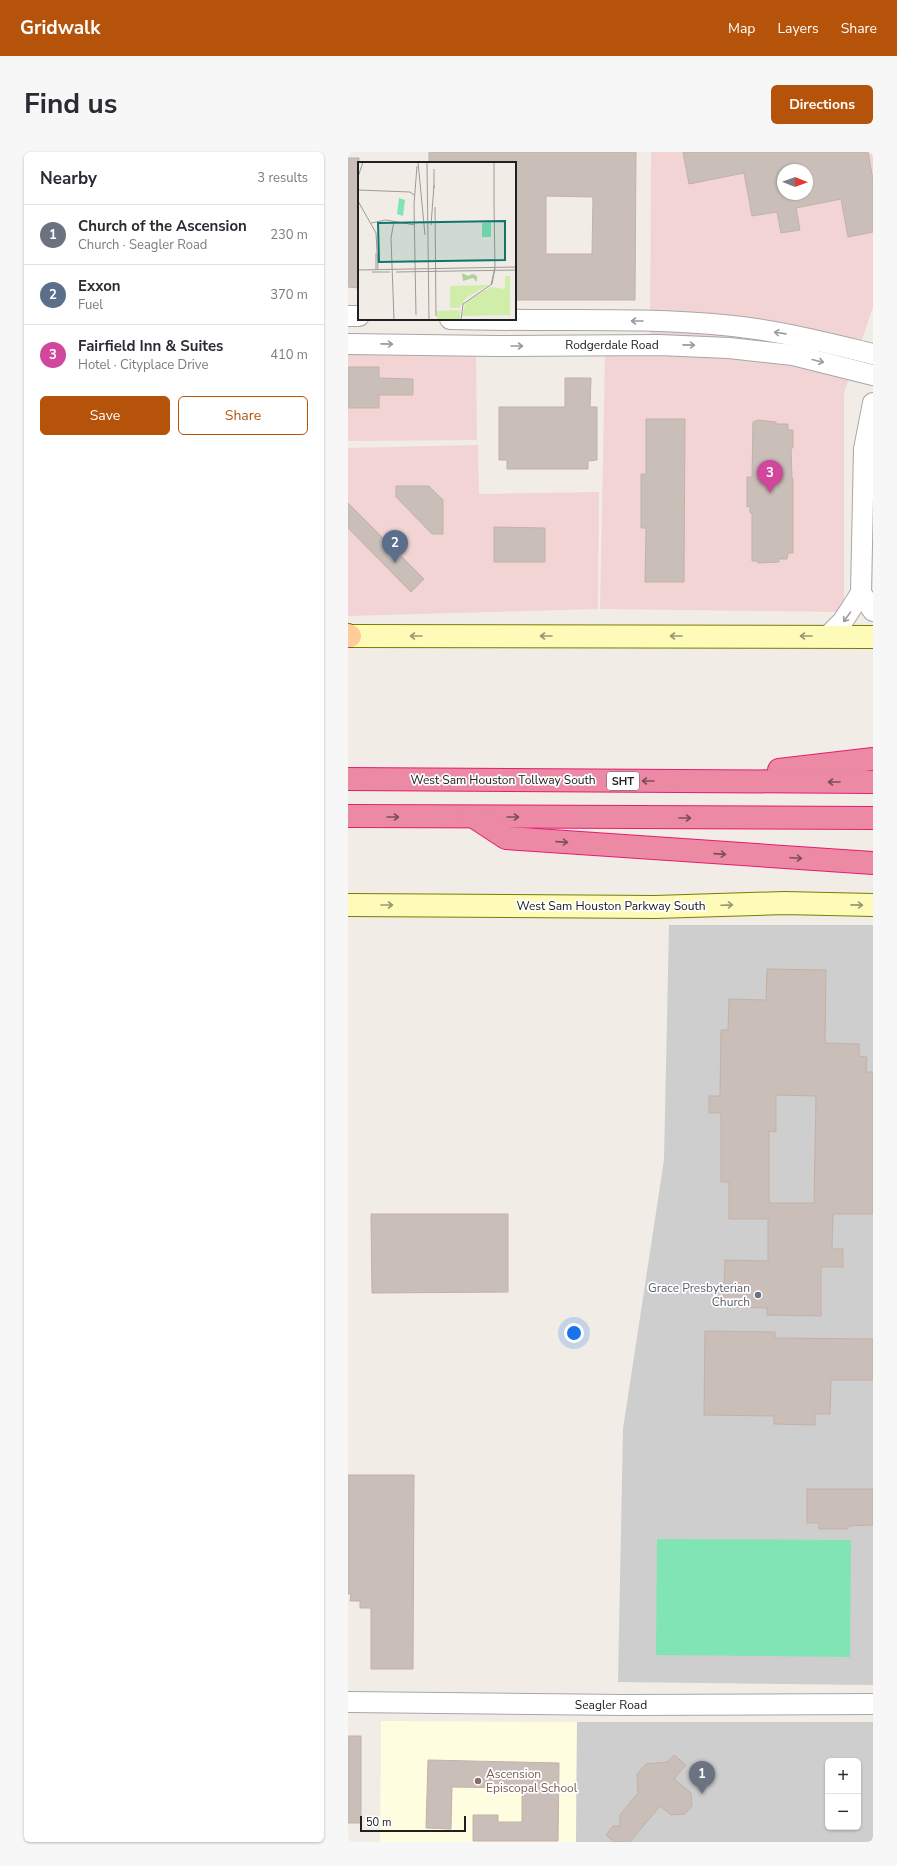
<!DOCTYPE html>
<html lang="en">
<head>
<meta charset="utf-8">
<style>
	:root { --surface:#fff; --page:#f7f7f7; --text:#2b2b33; --muted:#7c7c81; --line:#e1e1e2; --accent:#b45309 }
	body { margin:0; font-family:"Nunito Sans",sans-serif; background:var(--page); color:var(--text) }
	.controls { position:absolute; right:12px; bottom:12px; display:grid; overflow:hidden; border-radius:6px; box-shadow:0 1px 3px #0004 }
	.controls button { width:36px; height:36px; display:grid; place-items:center; padding:0; border:0; border-bottom:1px solid var(--line); background:var(--surface); color:var(--text); font:20px sans-serif }
	.compass { position:absolute; left:429px; top:12px; width:36px; height:36px; border-radius:50%; background:var(--surface); box-shadow:0 1px 3px #0004; rotate:91deg }
	.scale { position:absolute; left:12px; bottom:10px; width:106px; box-sizing:border-box; padding-left:4px; border:2px solid #202020; border-top:0; font-size:11px; line-height:14px; white-space:nowrap; color:#202020; -webkit-text-stroke:3px #fff; paint-order:stroke }
	.you { position:absolute; left:226px; top:1181px; width:14px; height:14px; margin:-10px; border:3px solid #fff; border-radius:50%; background:#1a73e8; box-shadow:0 0 0 6px #1a73e833 }
	.badge { display:grid; place-items:center; width:26px; height:26px; border-radius:50%; background:var(--accent); color:#fff; font-size:13px; font-weight:700 }
	.pin { position:absolute; translate:-50% -33px; filter:drop-shadow(0 1px 2px #0008) }
	.pin::after { content:''; position:absolute; top:21px; width:14px; height:12px; background:inherit; clip-path:polygon(0 0,100% 0,50% 100%) }
	.list { margin:0; padding:0; list-style:none }
	h2 { display:flex; justify-content:space-between; align-items:center; height:52px; margin:0; padding:0 16px; font-size:17px }
	h2 small { font-size:13px; font-weight:400; color:var(--muted) }
	.list li { display:grid; grid-template-columns:26px 1fr auto; gap:12px; align-items:center; box-sizing:border-box; height:60px; padding:0 16px; border-top:1px solid var(--line) }
	.list b { display:block; font-size:15px; white-space:nowrap }
	.list p { margin:0; font-size:13px; white-space:nowrap; color:var(--muted) }
	.list em { font-size:13px; font-style:normal; color:var(--muted) }
	.actions { display:flex; gap:8px; padding:12px 16px }
	.actions a { flex:1; padding:9px 0; border:1px solid var(--accent); border-radius:6px; text-align:center; font-size:14px; color:var(--accent) }
	.actions .main { background:var(--accent); color:#fff }
	.map { position:relative; flex:none; width:525px; height:1690px; overflow:hidden; border-radius:6px }
	header { display:flex; align-items:center; gap:24px; box-sizing:border-box; height:56px; padding:0 20px; background:var(--accent); color:#fff }
	header strong { font-size:19px }
	nav { display:flex; gap:22px; margin-inline-start:auto; font-size:14px }
	.intro { display:flex; align-items:center; justify-content:space-between; box-sizing:border-box; height:96px; padding:0 24px }
	h1 { margin:0; font-size:28px }
	.button { padding:10px 18px; border-radius:6px; background:var(--accent); color:#fff; font-size:14px; font-weight:700 }
	main { display:flex; gap:24px; padding:0 24px }
	aside { flex:1; background:var(--surface); border-radius:6px; box-shadow:0 1px 3px #0004 }
	.map>svg:first-child { display:block }
	.commercial { fill:#f2d4d5; fill-rule:evenodd }
	.education { fill:#fffde0 }
	.religious { fill:#cecece; fill-rule:evenodd }
	.pitch { fill:#80e4b5 }
	.building { fill:#c9beb8; stroke:#c3b1a7; fill-rule:evenodd }
	.lines { fill:none; stroke-linecap:round; stroke-linejoin:round }
	.tertiary-casing { stroke:#a7a7a7; stroke-width:22 }
	.secondary-casing { stroke:#7a7d00; stroke-width:24 }
	.primary-casing { stroke:#9b5c00; stroke-width:24 }
	.motorway-casing { stroke:#e51c71; stroke-width:24 }
	.tertiary { stroke:#fff; stroke-width:20 }
	.secondary { stroke:#fdfbb7; stroke-width:22 }
	.primary { stroke:#ffcd9c; stroke-width:22 }
	.motorway { stroke:#ec89a4; stroke-width:22 }
	.oneway { stroke:#9b9b9b }
	.oneway2 { stroke:#9a9873 }
	.oneway3 { stroke:#7c4f5b }
	.worship-dot { fill:#6b7280; stroke:#fff; stroke-width:1.5 }
	.education-dot { fill:#8d6e63; stroke:#fff; stroke-width:1.5 }
	.labels { text-anchor:middle; stroke-width:3.5; stroke-linejoin:round; paint-order:stroke }
	.shield { fill:#fff; stroke:#636363; stroke-width:1 }
	.shield-label { font-size:11px; font-weight:bold; fill:#202020 }
	.street-label { font-size:12px; fill:#202020; stroke:#fff }
	.worship-label { font-size:12px; fill:#5b616d; stroke:#fff; text-anchor:end }
	.education-label { font-size:12px; fill:#785e54; stroke:#fff; text-anchor:start }
	.inset-road { fill:none; stroke:#9d9a97; stroke-width:1 }
	.view { fill:#0f766e; fill-opacity:0.15; stroke:#0f766e; stroke-width:2 }
	.inset-edge { fill:none; stroke:#202020; stroke-width:2 }
</style>
</head>
<body>
<header>
<strong>Gridwalk</strong>
<nav><a>Map</a><a>Layers</a><a>Share</a></nav>
</header>
<div class="intro"><h1>Find us</h1><a class="button">Directions</a></div>
<main>
<aside>
<h2>Nearby<small>3 results</small></h2>
<ul class="list">
<li><span class="badge" style="background:#6b7280">1</span><div><b>Church of the Ascension</b><p>Church · Seagler Road</p></div><em>230 m</em></li>
<li><span class="badge" style="background:#5c6f8a">2</span><div><b>Exxon</b><p>Fuel</p></div><em>370 m</em></li>
<li><span class="badge" style="background:#d1479c">3</span><div><b>Fairfield Inn &amp; Suites</b><p>Hotel · Cityplace Drive</p></div><em>410 m</em></li>
</ul>
<div class="actions"><a class="main">Save</a><a>Share</a></div>
</aside>
<div class="map">
<svg width="525" height="1690" viewBox="0 0 525 1690">
	<rect width="100%" height="100%" fill="#f1ece6"/>
	<g class="commercial">
		<path d="M303,0H525V155L496,241V460L252,457L257,203L302,202ZM435,18H459V42H435Z"/>
		<polygon points="0,202 128,203 129,288 0,289"/>
		<polygon points="130,293 131,342 251,340 250,457 0,464 0,296"/>
	</g>
	<polygon class="education" points="33,1569 229,1570 228,1690 32,1690"/>
	<g class="religious">
		<polygon points="321,773 525,773 525,1533 270,1530 275,1277 316,1008"/>
		<path d="M229,1570H525V1690H228ZM480,1609H510V1675H480Z"/>
	</g>
	<polygon class="pitch" points="309,1387 503,1388 502,1505 308,1503"/>
	<g class="building">
		<path d="M81,0H288L287,148H167V11H81ZM198,44L245,45L244,102H198Z"/>
		<path d="M335,0H520L525,28V80L500,85L493,47L448,56L452,78L433,81L429,60L404,64L396,21L341,32ZM435,18H459V42H435Z"/>
		<polygon points="0,6 11,6 11,136 0,135"/>
		<polygon points="0,215 31,215 31,226 65,227 65,243 31,243 31,256 0,256"/>
		<polygon points="217,226 243,226 242,255 249,255 249,308 240,309 240,317 159,317 159,308 151,308 151,255 217,255"/>
		<polygon points="298,267 337,267 336,430 297,430 298,376 293,376 293,322 298,322"/>
		<polygon points="410,268 428,270 428,272 440,272 440,278 445,278 445,296 443,296 444,326 445,327 445,401 440,401 439,407 431,407 431,410 410,411 409,409 404,409 404,361 402,361 402,354 399,355 399,325 404,325 405,270"/>
		<polygon points="48,334 81,334 95,348 95,382 84,382 48,345"/>
		<polygon points="0,351 76,427 63,440 0,376"/>
		<polygon points="146,375 197,376 197,410 146,410"/>
		<path d="M419,817L478,818L477,891L511,892V904L519,905L518,920H525V1062H485L484,1097H495V1115H473V1164L419,1163V1156L375,1155L377,1108L420,1109V1067H381V1030H373V961H361V944H372L373,878H380L381,847L418,848ZM428,943L468,944L466,1051H421V979L428,980Z"/>
		<polygon points="23,1062 160,1062 160,1140 24,1141"/>
		<polygon points="357,1179 427,1180 427,1186 525,1187 525,1228 483,1228 482,1262 467,1262 467,1273 426,1272 426,1264 356,1263"/>
		<polygon points="0,1323 66,1323 65,1517 23,1517 23,1456 12,1456 12,1449 2,1449 3,1442 0,1442"/>
		<polygon points="459,1337 525,1337 525,1373 500,1374 500,1377 471,1377 471,1371 459,1371"/>
		<rect x="0" y="1584" width="13" height="87"/>
		<polygon points="326,1603 338,1613 326,1627 343,1641 344,1654 337,1662 323,1663 312,1654 282,1690 266,1690 258,1683 265,1674 272,1674 272,1663 290,1641 289,1622 298,1612 319,1610"/>
		<polygon points="80,1608 211,1611 210,1689 125,1689 125,1663 150,1663 150,1670 174,1670 174,1636 104,1635 103,1677 78,1676"/>
	</g>
	<g class="lines">
		<g class="tertiary-casing">
			<g id="tertiary">
				<polyline points="0,164 11,164"/>
				<path d="M102,167C196,170 291,164 385,174C433,179 479,191 525,202"/>
				<polyline points="0,192 147,194 311,193 381,196 445,203 525,223"/>
				<polyline points="513,441 525,459"/>
				<polyline points="479,485 495,469 513,441 516,297 525,251"/>
				<polyline points="0,1550 277,1553 525,1552"/>
			</g>
		</g>
		<g class="secondary-casing">
			<g id="secondary">
				<polyline points="0,484 525,485"/>
				<polyline points="0,753 307,755 436,751 525,753"/>
			</g>
		</g>
		<g class="primary-casing">
			<polyline id="primary" points="0,483 2,484"/>
		</g>
		<g class="motorway-casing">
			<g id="motorway">
				<polyline points="431,618 525,607"/>
				<polyline points="0,627 525,630"/>
				<polyline points="0,664 525,666"/>
				<polyline points="126,665 158,686 525,711"/>
			</g>
		</g>
		<use href="#tertiary" class="tertiary"/>
		<use href="#secondary" class="secondary"/>
		<use href="#primary" class="primary"/>
		<use href="#motorway" class="motorway"/>
	</g>
	<defs><path id="oneway-shaft" d="M-6 0H5M1.5-3L5.5 0L1.5 3" fill="none" stroke-width="1.6" stroke-linecap="round" stroke-linejoin="round"/></defs>
	<g class="oneway">
		<use href="#oneway-shaft" transform="translate(289 169) rotate(-180)"/>
		<use href="#oneway-shaft" transform="translate(432 181) rotate(-172)"/>
		<use href="#oneway-shaft" transform="translate(39 192) rotate(1)"/>
		<use href="#oneway-shaft" transform="translate(341 193) rotate(1)"/>
		<use href="#oneway-shaft" transform="translate(169 194)"/>
		<use href="#oneway-shaft" transform="translate(470 209) rotate(14)"/>
		<use href="#oneway-shaft" transform="translate(499 465) rotate(126)"/>
	</g>
	<g class="oneway2">
		<use href="#oneway-shaft" transform="translate(68 484) rotate(-180)"/>
		<use href="#oneway-shaft" transform="translate(198 484) rotate(-180)"/>
		<use href="#oneway-shaft" transform="translate(328 484) rotate(-180)"/>
		<use href="#oneway-shaft" transform="translate(458 484) rotate(-180)"/>
		<use href="#oneway-shaft" transform="translate(39 753)"/>
		<use href="#oneway-shaft" transform="translate(379 753) rotate(-2)"/>
		<use href="#oneway-shaft" transform="translate(509 753) rotate(1)"/>
	</g>
	<g class="oneway3">
		<use href="#oneway-shaft" transform="translate(300 629) rotate(-180)"/>
		<use href="#oneway-shaft" transform="translate(486 630) rotate(-180)"/>
		<use href="#oneway-shaft" transform="translate(45 665)"/>
		<use href="#oneway-shaft" transform="translate(165 665)"/>
		<use href="#oneway-shaft" transform="translate(337 666)"/>
		<use href="#oneway-shaft" transform="translate(214 690) rotate(4)"/>
		<use href="#oneway-shaft" transform="translate(372 702) rotate(4)"/>
		<use href="#oneway-shaft" transform="translate(448 706) rotate(3)"/>
	</g>
	<circle class="worship-dot" cx="410" cy="1143" r="4"/>
	<circle class="education-dot" cx="130" cy="1629" r="4"/>
	<g class="labels">
		<rect class="shield" x="259" y="620" width="32" height="18" rx="3"/>
		<g class="shield-label">
			<text x="275" y="633">SHT</text>
		</g>
		<g class="street-label">
			<text x="264" y="197">Rodgerdale Road</text>
			<text x="155" y="632">West Sam Houston Tollway South</text>
			<text x="263" y="758">West Sam Houston Parkway South</text>
			<text x="263" y="1557">Seagler Road</text>
		</g>
		<g class="worship-label">
			<text x="402" y="1140">Grace Presbyterian<tspan x="402" dy="14">Church</tspan></text>
		</g>
		<g class="education-label">
			<text x="138" y="1626">Ascension<tspan x="138" dy="14">Episcopal School</tspan></text>
		</g>
	</g>
	<g transform="translate(10 10)">
		<rect width="158" height="158" fill="#f1ece6"/>
		<path d="M147,114H152V153L104,154L107,142L112,137L133,125L147,127ZM131,123L108,136L101,146H92V124ZM102,148V158H79V149Z" fill="#d0eda9"/>
		<path d="M104,111L110,114L115,112L119,114V120L115,116L105,119Z" fill="#aed298"/>
		<path d="M41,36L47,38L45,54L39,52ZM133,60V75H124V61Z" fill="#80e4b5"/>
		<path class="inset-road" d="M60,0L67,73M69,0L71,158M76,7V26M0,15L5,0M0,28L52,30L56,33M0,39L18,71L20,107M136,42V0M77,45L78,154M13,61L28,58L57,63M73,63L76,23M18,107V91M0,108L158,105M14,110H32M38,110L158,108M133,123L137,105L136,42M58,153L56,42L59,4M36,158L33,76L36,59M103,158L105,142L134,122L137,106"/>
		<path class="view" d="M147,59V98L21,100L20,61Z"/>
		<rect width="158" height="158" class="inset-edge"/>
	</g>
</svg>
<div class="controls">
<button>+</button>
<button>−</button>
</div>
<svg class="compass" viewBox="-18 -18 36 36"><path d="M0-13l5 13h-10z" fill="#e53935"/><path d="M0 13l5-13h-10z" fill="#7c7c81"/></svg>
<div class="scale">50 m</div>
<div class="you"></div>
<div class="pin badge" style="left:354px;top:1642px;background:#6b7280">1</div>
<div class="pin badge" style="left:47px;top:411px;background:#5c6f8a">2</div>
<div class="pin badge" style="left:422px;top:341px;background:#d1479c">3</div>
</div>
</main>
</body>
</html>
